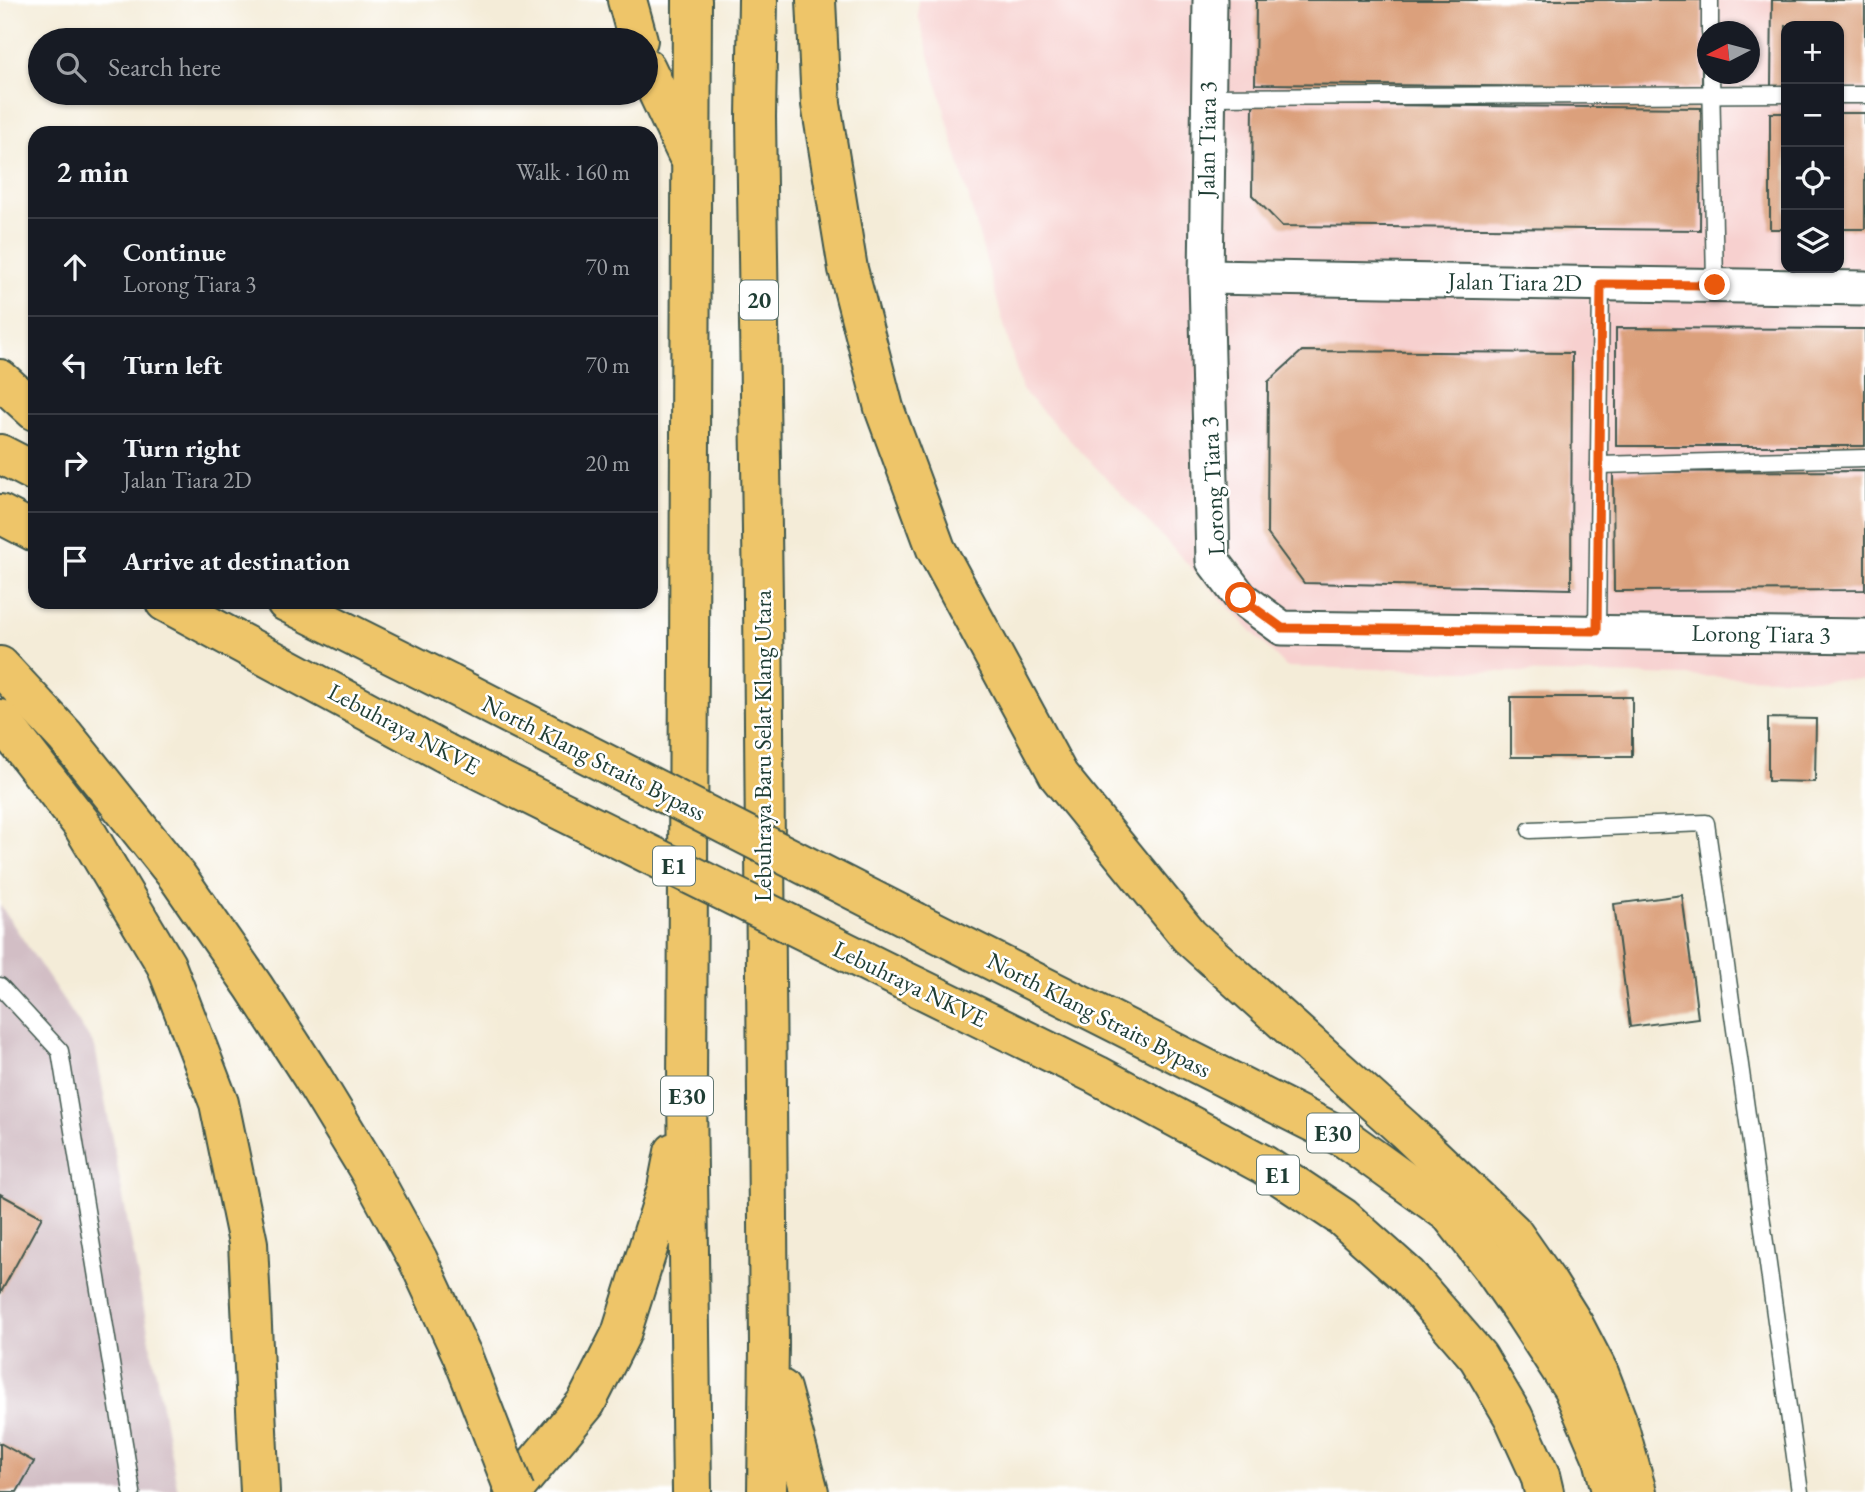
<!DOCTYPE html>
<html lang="en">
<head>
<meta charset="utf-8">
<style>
	:root { --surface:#171b24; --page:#20242c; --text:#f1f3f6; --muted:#9ea1a6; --line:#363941 }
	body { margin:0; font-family:"EB Garamond",serif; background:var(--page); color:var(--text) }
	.controls { position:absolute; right:21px; top:21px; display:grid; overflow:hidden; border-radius:14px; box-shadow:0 2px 5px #0004 }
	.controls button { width:63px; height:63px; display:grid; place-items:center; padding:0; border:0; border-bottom:2px solid var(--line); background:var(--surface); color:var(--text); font:35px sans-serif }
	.compass { position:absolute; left:1697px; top:21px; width:63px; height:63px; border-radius:50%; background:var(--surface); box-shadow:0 2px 5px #0004; rotate:264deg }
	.stop { position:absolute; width:21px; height:21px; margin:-16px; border:5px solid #ea580c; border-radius:50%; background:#fff }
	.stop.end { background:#ea580c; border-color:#fff; box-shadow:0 2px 7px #0008 }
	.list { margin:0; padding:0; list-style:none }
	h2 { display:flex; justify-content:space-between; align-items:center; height:91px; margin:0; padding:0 28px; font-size:30px }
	h2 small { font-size:23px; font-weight:400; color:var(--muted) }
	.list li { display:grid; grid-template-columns:46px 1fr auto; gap:21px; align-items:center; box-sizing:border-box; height:98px; padding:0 28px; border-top:2px solid var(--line) }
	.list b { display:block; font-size:26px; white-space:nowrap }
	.list p { margin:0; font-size:23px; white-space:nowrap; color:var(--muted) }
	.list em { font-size:23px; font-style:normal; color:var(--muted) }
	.icon { flex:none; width:38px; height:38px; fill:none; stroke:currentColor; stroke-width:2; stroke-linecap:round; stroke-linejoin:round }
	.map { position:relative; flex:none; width:1865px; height:1492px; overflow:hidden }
	.search { position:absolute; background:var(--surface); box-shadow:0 2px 5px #0004; left:28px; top:28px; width:630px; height:77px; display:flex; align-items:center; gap:18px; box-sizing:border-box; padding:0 24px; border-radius:38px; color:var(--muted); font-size:26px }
	.panel { position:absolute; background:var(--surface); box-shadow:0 2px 5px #0004; left:28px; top:126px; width:630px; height:483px; border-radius:21px }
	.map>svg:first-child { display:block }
	.built { fill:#f7d0cf; fill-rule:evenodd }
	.industrial { fill:#d2bec5 }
	.building { fill:#dba07c }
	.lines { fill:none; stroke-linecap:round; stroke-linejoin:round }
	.lane-casing { stroke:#3f574d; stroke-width:19 }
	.street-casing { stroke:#3f574d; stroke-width:37 }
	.highway-casing { stroke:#3f574d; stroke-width:42 }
	.lane { stroke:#fff; stroke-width:16 }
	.street { stroke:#fff; stroke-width:33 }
	.highway { stroke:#eec569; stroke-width:38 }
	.highway-bridge-casing { stroke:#3f574d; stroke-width:42; stroke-linecap:butt }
	.highway-bridge { stroke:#eec569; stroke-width:38 }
	.route { stroke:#ea580c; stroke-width:9 }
	.labels { text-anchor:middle; stroke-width:5; stroke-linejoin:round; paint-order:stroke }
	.shield { fill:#fff; stroke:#627771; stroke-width:2 }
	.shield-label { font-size:23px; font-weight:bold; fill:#1f3d34 }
	.street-label { font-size:24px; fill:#1f3d34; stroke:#fff }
</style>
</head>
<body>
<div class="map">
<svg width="1865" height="1492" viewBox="0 0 1865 1492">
	<rect width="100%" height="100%" fill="#fff"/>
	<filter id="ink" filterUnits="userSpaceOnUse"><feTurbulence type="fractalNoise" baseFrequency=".0143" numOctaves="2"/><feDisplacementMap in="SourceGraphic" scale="14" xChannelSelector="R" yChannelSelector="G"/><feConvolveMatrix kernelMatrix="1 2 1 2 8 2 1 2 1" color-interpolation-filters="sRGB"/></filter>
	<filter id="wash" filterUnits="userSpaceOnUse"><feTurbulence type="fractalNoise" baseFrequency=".00686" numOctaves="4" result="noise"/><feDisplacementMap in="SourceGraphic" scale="28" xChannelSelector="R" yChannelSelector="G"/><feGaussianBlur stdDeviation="1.57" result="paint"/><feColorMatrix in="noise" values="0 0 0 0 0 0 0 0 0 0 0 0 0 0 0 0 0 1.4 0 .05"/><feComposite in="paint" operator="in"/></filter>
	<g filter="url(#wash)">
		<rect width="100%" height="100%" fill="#f4ecd8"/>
		<path class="built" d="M918,0H1865V680L1286,667L1022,390L918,15ZM1786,26H1839V268H1786ZM1708,32H1750V74H1708Z"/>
		<polygon class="industrial" points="0,905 95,1047 178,1492 0,1492"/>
		<g id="blocks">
			<g class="building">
				<polygon points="1256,0 1702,0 1702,88 1255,84"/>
				<polygon points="1772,0 1865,0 1865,88 1839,88 1839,26 1786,26 1786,87 1771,87"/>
				<polygon points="1253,104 1701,108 1700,230 1282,226 1252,195"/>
				<rect x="1770" y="113" width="16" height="116"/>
				<rect x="1839" y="113" width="26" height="116"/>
				<polygon points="1616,328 1865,329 1865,446 1616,446"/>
				<polygon points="1302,351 1572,353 1571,589 1304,583 1267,533 1268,382"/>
				<polygon points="1865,471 1865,590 1614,591 1613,472"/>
				<rect x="1511" y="697" width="121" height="60"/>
				<polygon points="1768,718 1816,719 1815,782 1768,781"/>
				<polygon points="1682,895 1698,1018 1630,1027 1614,904"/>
				<polygon points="0,1194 42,1217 0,1294"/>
				<polygon points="0,1443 34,1462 17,1492 0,1492"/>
			</g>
		</g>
	</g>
	<g filter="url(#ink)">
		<use href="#blocks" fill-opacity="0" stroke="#3f574d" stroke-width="2"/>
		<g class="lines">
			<g class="lane-casing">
				<g id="lane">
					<polyline points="1710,0 1710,32"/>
					<polyline points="1711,74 1715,285"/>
					<polyline points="1839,95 1865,95"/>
					<polyline points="1207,97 1786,94"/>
					<polyline points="1599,465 1865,458"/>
					<polyline points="1597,631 1601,284"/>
					<polyline points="1530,830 1706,823 1800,1492"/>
					<polyline points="0,986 60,1051 132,1492"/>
				</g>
			</g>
			<g class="street-casing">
				<g id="street">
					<polyline points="1210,0 1206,277 1213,561 1241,598 1282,628 1865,636"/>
					<polyline points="1206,277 1865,288"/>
				</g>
			</g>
			<g class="highway-casing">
				<g id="highway">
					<polyline points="627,0 638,40"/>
					<polyline points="692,0 687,1092 692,1492"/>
					<polyline points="758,0 756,117 763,600 769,1346 767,1492"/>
					<polyline points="816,0 821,104 848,269 884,408 936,549 1059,776 1189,936 1405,1130 1512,1232 1547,1282 1574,1325 1599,1373 1617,1420 1637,1492"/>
					<polyline points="646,68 687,154"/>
					<polyline points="0,379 35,411"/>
					<polyline points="0,454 35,472"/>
					<polyline points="0,514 35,532"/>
					<polyline points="165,602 445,753"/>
					<polyline points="286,602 450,684"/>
					<polyline points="0,666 65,736 177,876 254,987 311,1075 367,1167 418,1260 462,1355"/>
					<polyline points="0,719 81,823 166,965 219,1103 248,1243 260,1492"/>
					<polyline points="916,922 1346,1139 1450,1214 1491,1266 1525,1315 1572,1387 1603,1459 1610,1487"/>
					<polyline points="903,980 1097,1075 1264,1165 1342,1217 1408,1276 1478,1357 1513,1416 1540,1475 1544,1492"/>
					<polyline points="781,1389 809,1492"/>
					<polyline points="512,1492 586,1403 621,1334 667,1188 674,1152"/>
				</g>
			</g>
			<use href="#lane" class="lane"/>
			<use href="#street" class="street"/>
			<use href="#highway" class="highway"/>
			<g class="highway-bridge-casing">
				<g id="highway-bridge">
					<polyline points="450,684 916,922"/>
					<polyline points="445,753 903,980"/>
					<polyline points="462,1355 515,1492"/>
				</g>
			</g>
			<use href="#highway-bridge" class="highway-bridge"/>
		</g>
	</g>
	<g class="lines" filter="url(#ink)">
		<polyline class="route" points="1241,598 1282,628 1597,631 1601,284 1715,285"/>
	</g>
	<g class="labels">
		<g class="shield">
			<rect x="740" y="280.5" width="38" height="39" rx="5"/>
			<rect x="653" y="846.5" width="42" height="39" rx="5"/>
			<rect x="661" y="1076.5" width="52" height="39" rx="5"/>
			<rect x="1307" y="1113.5" width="52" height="39" rx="5"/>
			<rect x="1257" y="1155.5" width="42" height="39" rx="5"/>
		</g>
		<g class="shield-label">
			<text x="759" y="308">20</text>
			<text x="674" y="874">E1</text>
			<text x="687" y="1104">E30</text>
			<text x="1333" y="1141">E30</text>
			<text x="1278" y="1183">E1</text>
		</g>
		<g class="street-label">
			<text transform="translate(1207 139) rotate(-89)" y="8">Jalan Tiara 3</text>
			<text transform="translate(1515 282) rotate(1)" y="8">Jalan Tiara 2D</text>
			<text transform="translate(1213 486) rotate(-93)" y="8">Lorong Tiara 3</text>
			<text transform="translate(1761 634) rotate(1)" y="8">Lorong Tiara 3</text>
			<text transform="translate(404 729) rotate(28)" y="8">Lebuhraya NKVE</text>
			<text transform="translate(763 746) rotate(-90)" y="8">Lebuhraya Baru Selat Klang Utara</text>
			<text transform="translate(594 758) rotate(27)" y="8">North Klang Straits Bypass</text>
			<text transform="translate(910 984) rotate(26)" y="8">Lebuhraya NKVE</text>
			<text transform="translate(1099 1015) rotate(27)" y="8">North Klang Straits Bypass</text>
		</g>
	</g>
</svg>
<div class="controls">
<button>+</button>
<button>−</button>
<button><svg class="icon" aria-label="locate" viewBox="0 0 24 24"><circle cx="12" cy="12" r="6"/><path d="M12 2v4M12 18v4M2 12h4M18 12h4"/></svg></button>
<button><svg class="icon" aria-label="layers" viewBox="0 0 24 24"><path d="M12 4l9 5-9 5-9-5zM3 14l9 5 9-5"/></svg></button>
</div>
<svg class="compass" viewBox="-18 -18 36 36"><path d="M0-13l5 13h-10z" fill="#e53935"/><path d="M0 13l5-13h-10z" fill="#9ea1a6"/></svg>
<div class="stop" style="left:1241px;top:598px"></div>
<div class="stop end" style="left:1715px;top:285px"></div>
<div class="search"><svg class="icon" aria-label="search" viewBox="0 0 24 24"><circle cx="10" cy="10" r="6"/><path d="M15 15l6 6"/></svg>Search here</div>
<section class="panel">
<h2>2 min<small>Walk · 160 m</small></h2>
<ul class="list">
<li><svg class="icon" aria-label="ahead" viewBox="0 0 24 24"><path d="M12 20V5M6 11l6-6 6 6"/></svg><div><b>Continue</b><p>Lorong Tiara 3</p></div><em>70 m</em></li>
<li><svg class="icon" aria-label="left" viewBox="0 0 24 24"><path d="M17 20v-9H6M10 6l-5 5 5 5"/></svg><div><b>Turn left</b></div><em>70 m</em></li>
<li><svg class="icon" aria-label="right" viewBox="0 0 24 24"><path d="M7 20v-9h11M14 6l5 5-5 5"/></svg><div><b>Turn right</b><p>Jalan Tiara 2D</p></div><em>20 m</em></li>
<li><svg class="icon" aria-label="arrive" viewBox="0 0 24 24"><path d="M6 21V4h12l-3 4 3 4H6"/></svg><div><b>Arrive at destination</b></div></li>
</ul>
</section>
</div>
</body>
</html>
